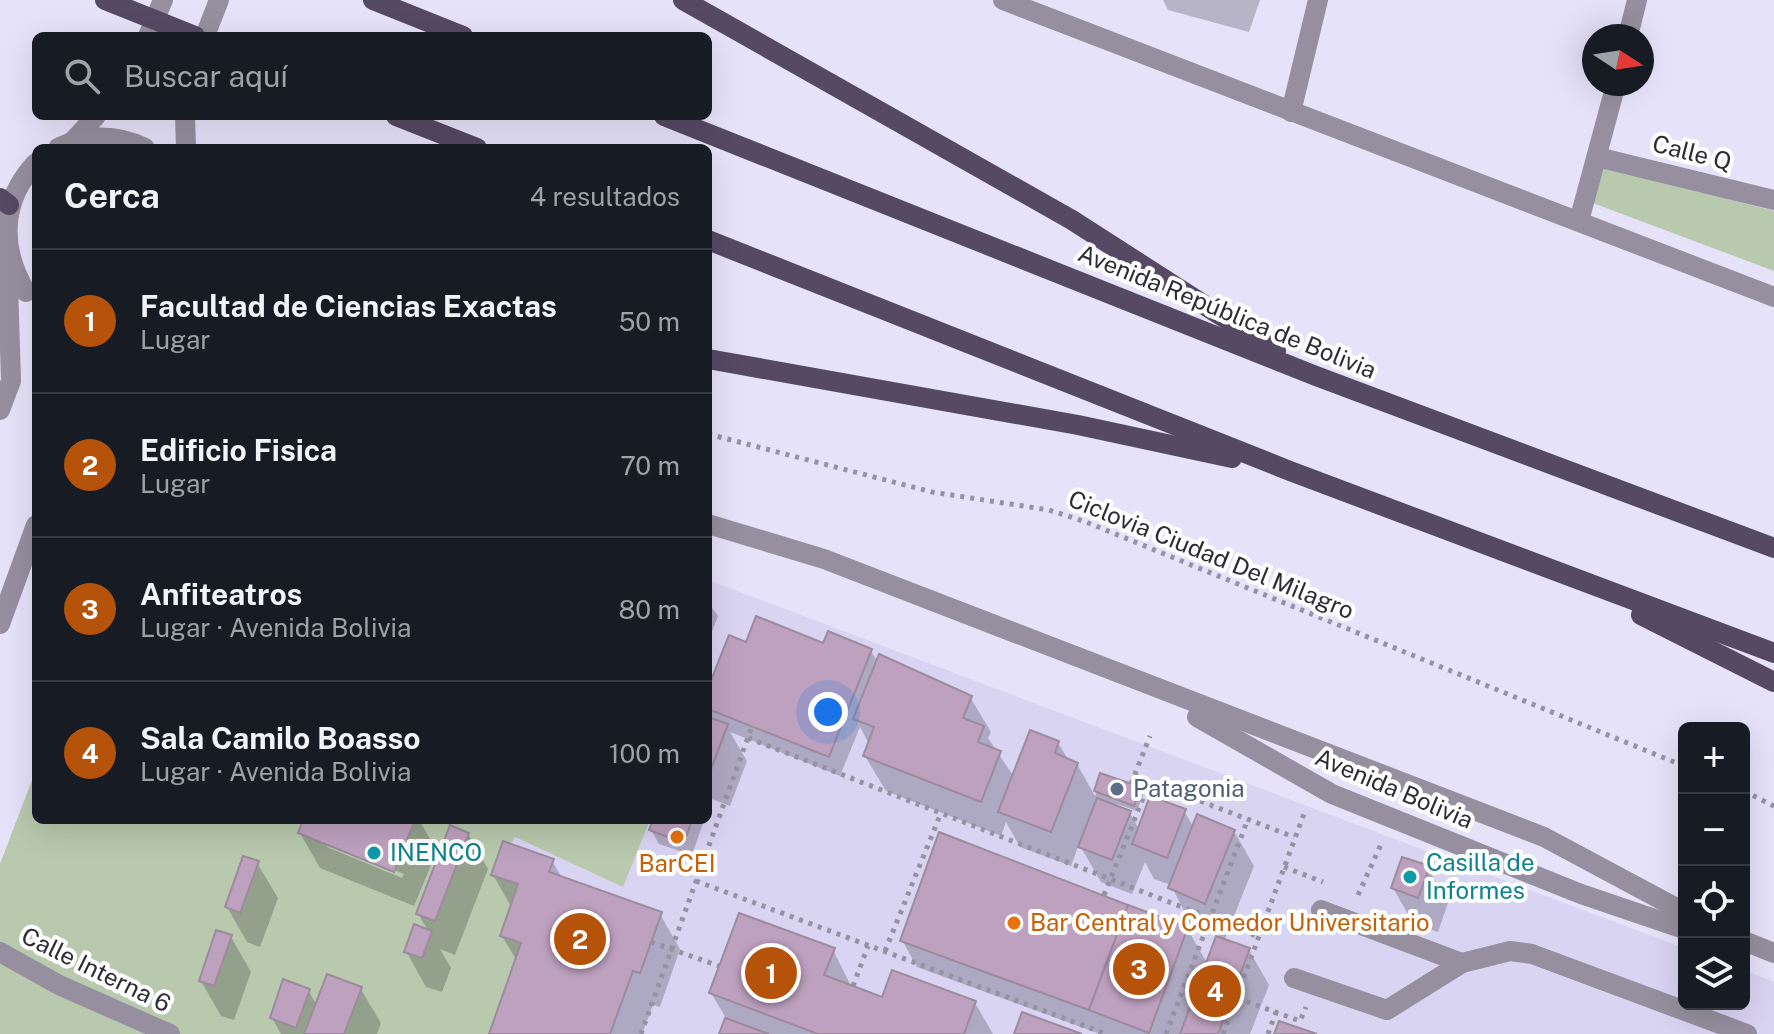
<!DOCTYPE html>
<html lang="es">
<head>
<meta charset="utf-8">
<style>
	:root { --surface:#171b24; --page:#242831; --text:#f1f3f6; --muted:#9ea1a6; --line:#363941; --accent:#b45309 }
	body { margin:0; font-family:"Public Sans",sans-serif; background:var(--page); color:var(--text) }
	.controls { position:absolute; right:24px; bottom:24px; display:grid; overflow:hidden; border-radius:12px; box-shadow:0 8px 32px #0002 }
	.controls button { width:72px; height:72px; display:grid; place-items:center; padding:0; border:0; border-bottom:2px solid var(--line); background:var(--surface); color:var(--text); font:40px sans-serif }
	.compass { position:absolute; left:1582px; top:24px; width:72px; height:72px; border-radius:50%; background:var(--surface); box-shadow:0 8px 32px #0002; rotate:102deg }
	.you { position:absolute; left:828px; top:712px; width:28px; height:28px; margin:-20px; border:6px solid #fff; border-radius:50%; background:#1a73e8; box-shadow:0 0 0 12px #1a73e833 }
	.badge { display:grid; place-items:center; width:52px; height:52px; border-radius:50%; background:var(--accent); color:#fff; font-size:26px; font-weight:700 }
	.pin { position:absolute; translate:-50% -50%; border:4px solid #fff; box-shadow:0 2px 8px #0006 }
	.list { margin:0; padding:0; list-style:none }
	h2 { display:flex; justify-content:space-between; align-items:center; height:104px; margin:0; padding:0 32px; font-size:34px }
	h2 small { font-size:26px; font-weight:400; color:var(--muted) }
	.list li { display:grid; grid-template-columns:52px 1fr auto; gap:24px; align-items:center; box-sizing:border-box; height:144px; padding:0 32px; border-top:2px solid var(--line) }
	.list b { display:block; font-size:30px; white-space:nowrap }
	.list p { margin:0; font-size:26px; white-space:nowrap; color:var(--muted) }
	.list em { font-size:26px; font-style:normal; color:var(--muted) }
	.icon { flex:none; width:44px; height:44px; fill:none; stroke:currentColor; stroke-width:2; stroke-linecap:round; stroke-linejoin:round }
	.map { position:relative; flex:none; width:1774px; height:1034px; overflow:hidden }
	.search { position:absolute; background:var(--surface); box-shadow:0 8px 32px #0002; left:32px; top:32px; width:680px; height:88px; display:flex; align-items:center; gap:20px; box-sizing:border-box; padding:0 28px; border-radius:12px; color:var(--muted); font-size:30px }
	.panel { position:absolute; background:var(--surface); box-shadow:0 8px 32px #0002; left:32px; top:144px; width:680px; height:680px; border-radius:12px }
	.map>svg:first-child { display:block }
	.built { fill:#dad4f3 }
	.green { fill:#b8c9ae }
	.shadow { fill:#0003; fill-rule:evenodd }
	.building { fill:#bea1bf; stroke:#9c8b9d; stroke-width:2 }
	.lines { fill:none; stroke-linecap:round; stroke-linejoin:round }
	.path { stroke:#9592a3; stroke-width:5; stroke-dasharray:4 6; stroke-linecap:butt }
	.minor { stroke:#958f9f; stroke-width:20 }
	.major { stroke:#554964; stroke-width:20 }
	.major-bridge { stroke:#554964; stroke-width:20 }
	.service-dot { fill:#5c6f8a; stroke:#fff; stroke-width:3 }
	.food-dot { fill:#e8710a; stroke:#fff; stroke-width:3 }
	.culture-dot { fill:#0f9aa8; stroke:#fff; stroke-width:3 }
	.labels { text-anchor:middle; stroke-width:8; stroke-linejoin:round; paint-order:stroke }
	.street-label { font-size:24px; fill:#2d2c34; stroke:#fff }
	.service-label { font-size:24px; fill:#4e5e75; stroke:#fff; text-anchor:start }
	.culture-label { font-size:24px; fill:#0d838f; stroke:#fff; text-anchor:start }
	.food-label { font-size:24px; fill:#c56008; stroke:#fff }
</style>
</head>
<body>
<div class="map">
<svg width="1774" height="1034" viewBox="0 0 1774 1034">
	<rect width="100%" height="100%" fill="#e6e2f9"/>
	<polygon class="built" points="708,580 1684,948 1684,1004 1744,1004 1744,970 1774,982 1774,1034 0,1034 0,864 36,770 36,820 708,820"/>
	<g class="green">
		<polygon points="1602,166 1774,211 1774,271 1590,202"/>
		<polygon points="36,770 36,820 650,820 623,887 515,837 491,875 518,884 500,936 521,943 489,1034 0,1034 0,864"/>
	</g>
	<g class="shadow">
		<polygon points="1163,0 1260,0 1249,32 1168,10"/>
		<polygon points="708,602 718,616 708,642"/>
		<polygon points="747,644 871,651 878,663 970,697 991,732 988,738 1014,777 1058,743 1069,761 1077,764 1095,796 1102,776 1140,789 1143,795 1137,811 1117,804 1116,807 1130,813 1139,829 1184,811 1194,828 1234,831 1254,866 1224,941 1249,950 1269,985 1250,1034 1100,1034 917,967 902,940 1187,928 1208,965 1219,935 1190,923 1171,885 1154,879 1145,862 1132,894 1101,882 1079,844 1071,866 1020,847 1006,822 1001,836 886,791 865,756 869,744 860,727 840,776 730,732 747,761 730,806 712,799 708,810 708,719 712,721 708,714 708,693"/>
		<path d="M305,820H419L437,851L414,906L320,868L300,833ZM327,842L404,874L402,878L327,847Z"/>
		<polygon points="655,820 704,820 692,855 659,844 651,830"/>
		<polygon points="468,834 488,869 455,955 440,949 451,968 442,992 426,987 406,951 429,932 418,914"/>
		<polygon points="552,861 563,879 660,914 680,949 660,1007 653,1005 642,1034 491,1034 517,961 502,936 512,908 493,875"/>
		<polygon points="257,863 278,898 260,947 247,942 227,907"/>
		<polygon points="1428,868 1448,903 1438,932 1413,923 1393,888"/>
		<polygon points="231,937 251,972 234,1020 221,1016 201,981"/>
		<polygon points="833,950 852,988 883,999 975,1003 993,1034 721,1034 727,1020 711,993"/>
		<polygon points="360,988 381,1023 377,1034 281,1034 272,1018 308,990 317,1006"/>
	</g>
	<g class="building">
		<polygon points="756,616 823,643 828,631 872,649 829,757 708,709 708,688 729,635 746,642"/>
		<polygon points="879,654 972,696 963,718 984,726 978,742 1001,751 981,802 863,756 874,727 853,719"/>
		<polygon points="708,717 728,724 710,772 708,772"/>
		<polygon points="1030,730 1059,741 1055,753 1078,763 1051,832 998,812"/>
		<polygon points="1100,773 1141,787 1134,806 1094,791"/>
		<polygon points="1150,796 1186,809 1167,858 1132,844"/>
		<polygon points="1097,798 1131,811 1112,860 1078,847"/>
		<polygon points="1197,814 1235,830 1205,904 1168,888"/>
		<polygon points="303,820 415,820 394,872 298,833"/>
		<polygon points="653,820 692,820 684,843 649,830"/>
		<polygon points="450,825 469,833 435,921 416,914"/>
		<polygon points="939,832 1128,905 1089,1010 900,941"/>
		<polygon points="503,841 554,859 549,872 662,912 640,973 633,971 610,1034 489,1034 521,943 500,936 518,884 491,875"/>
		<polygon points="243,856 259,861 240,913 225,907"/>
		<polygon points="1402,857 1430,866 1418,898 1391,888"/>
		<polygon points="1128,905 1188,927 1149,1033 1089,1010"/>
		<polygon points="739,913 835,948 824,975 882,997 892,970 976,1001 964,1034 818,1034 709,993"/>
		<polygon points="414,924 432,931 422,958 404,952"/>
		<polygon points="216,930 232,935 214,986 199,981"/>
		<polygon points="1216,936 1250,948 1218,1034 1180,1034"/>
		<polygon points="327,974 362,987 344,1034 304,1034"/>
		<polygon points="283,979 310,989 296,1028 270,1018"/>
		<polygon points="1022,1012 1082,1034 1014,1034"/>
		<polygon points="725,1018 769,1034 719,1034"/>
		<polygon points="1279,1021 1317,1034 1274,1034"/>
	</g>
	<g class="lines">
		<g class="path">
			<polyline points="708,434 932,492 1049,510 1086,522 1684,766"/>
			<polyline points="748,738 1259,937"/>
			<polyline points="1135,776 1294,837"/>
			<polyline points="1131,784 1150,736"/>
			<polyline points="1744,791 1774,806"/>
			<polyline points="1284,867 1323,882"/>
			<polyline points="696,881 1106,1034"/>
			<polyline points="1104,895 1150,781"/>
			<polyline points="1358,895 1382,842"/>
			<polyline points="651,942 719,966"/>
			<polyline points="885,951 941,813"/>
			<polyline points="853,986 868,946"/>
			<polyline points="1237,998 1300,1021 1306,1007"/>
			<polyline points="641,1034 752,726"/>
			<polyline points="1166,1034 1248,819"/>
			<polyline points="1223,1034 1305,811"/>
			<polyline points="1268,1034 1276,1012"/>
		</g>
		<g class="minor">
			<polyline points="1003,0 1774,297"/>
			<polyline points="148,36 163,0"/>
			<polyline points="205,36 219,0"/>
			<polyline points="1628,36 1637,0"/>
			<polyline points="1291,112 1318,0"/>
			<polyline points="185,116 186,148"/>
			<polyline points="73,141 96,116"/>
			<path d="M58,148C85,134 117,134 145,148"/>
			<polyline points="1597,157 1774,200"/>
			<polyline points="1579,221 1616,84"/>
			<path d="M26,292C0,249 0,201 36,163"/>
			<polyline points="0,410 11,381 7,252"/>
			<polyline points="708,524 824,559 1544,837 1684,912"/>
			<polyline points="0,624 36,525"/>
			<polyline points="1197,717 1332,794 1581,894 1684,929"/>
			<polyline points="1744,941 1774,953"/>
			<polyline points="0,952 59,985 170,1034"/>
			<polyline points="1462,963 1510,951 1532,954 1747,1034"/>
			<polyline points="1294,978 1387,1010 1462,963 1321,910"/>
		</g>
		<g class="major">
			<polyline points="373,0 463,36"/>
			<polyline points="683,0 1072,220 1276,351"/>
			<polyline points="396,116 477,148"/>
			<polyline points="664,116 1316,376 1774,548"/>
			<polyline points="0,198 9,205"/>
			<polyline points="708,240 1290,471 1774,653"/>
			<polyline points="708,359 1078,425 1232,458"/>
			<polyline points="1641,615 1774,682"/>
		</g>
		<polyline class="major-bridge" points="105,0 195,36"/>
	</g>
	<circle class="service-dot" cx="1117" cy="789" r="8"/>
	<g class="food-dot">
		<circle cx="677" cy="837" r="8"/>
		<circle cx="1014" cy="923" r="8"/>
	</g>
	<g class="culture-dot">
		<circle cx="374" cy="853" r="8"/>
		<circle cx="1410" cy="877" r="8"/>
	</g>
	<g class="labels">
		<g class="street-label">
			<text transform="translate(1692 153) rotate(14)" y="8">Calle Q</text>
			<text transform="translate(1227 312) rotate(22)" y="8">Avenida República de Bolivia</text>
			<text transform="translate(1211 555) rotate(22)" y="8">Ciclovia Ciudad Del Milagro</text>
			<text transform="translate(1394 789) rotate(23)" y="8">Avenida Bolivia</text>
			<text transform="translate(96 970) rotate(26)" y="8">Calle Interna 6</text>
		</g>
		<g class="service-label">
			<text x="1133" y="797">Patagonia</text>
		</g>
		<g class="culture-label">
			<text x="390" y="861">INENCO</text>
			<text x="1426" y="871">Casilla de<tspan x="1426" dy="28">Informes</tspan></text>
		</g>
		<g class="food-label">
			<text x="677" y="872">BarCEI</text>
			<text x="1030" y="931" text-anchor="start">Bar Central y Comedor Universitario</text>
		</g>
	</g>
</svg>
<div class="controls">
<button>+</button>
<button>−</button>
<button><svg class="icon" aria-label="locate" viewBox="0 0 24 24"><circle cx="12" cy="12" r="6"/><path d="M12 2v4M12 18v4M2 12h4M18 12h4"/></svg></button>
<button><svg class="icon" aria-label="layers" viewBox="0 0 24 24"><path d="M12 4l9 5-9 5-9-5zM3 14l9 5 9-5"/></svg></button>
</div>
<svg class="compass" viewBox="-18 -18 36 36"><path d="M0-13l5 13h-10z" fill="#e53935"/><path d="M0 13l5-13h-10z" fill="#9ea1a6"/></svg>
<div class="you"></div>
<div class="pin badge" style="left:771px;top:973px">1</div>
<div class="pin badge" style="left:580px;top:939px">2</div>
<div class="pin badge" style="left:1139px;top:969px">3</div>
<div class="pin badge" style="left:1215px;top:991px">4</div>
<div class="search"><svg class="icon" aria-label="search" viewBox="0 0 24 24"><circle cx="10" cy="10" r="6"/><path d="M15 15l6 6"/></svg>Buscar aquí</div>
<section class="panel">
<h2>Cerca<small>4 resultados</small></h2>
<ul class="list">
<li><span class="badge">1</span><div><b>Facultad de Ciencias Exactas</b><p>Lugar</p></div><em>50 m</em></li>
<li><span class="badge">2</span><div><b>Edificio Fisica</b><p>Lugar</p></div><em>70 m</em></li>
<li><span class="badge">3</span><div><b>Anfiteatros</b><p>Lugar · Avenida Bolivia</p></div><em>80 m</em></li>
<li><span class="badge">4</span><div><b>Sala Camilo Boasso</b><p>Lugar · Avenida Bolivia</p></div><em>100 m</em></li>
</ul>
</section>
</div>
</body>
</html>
